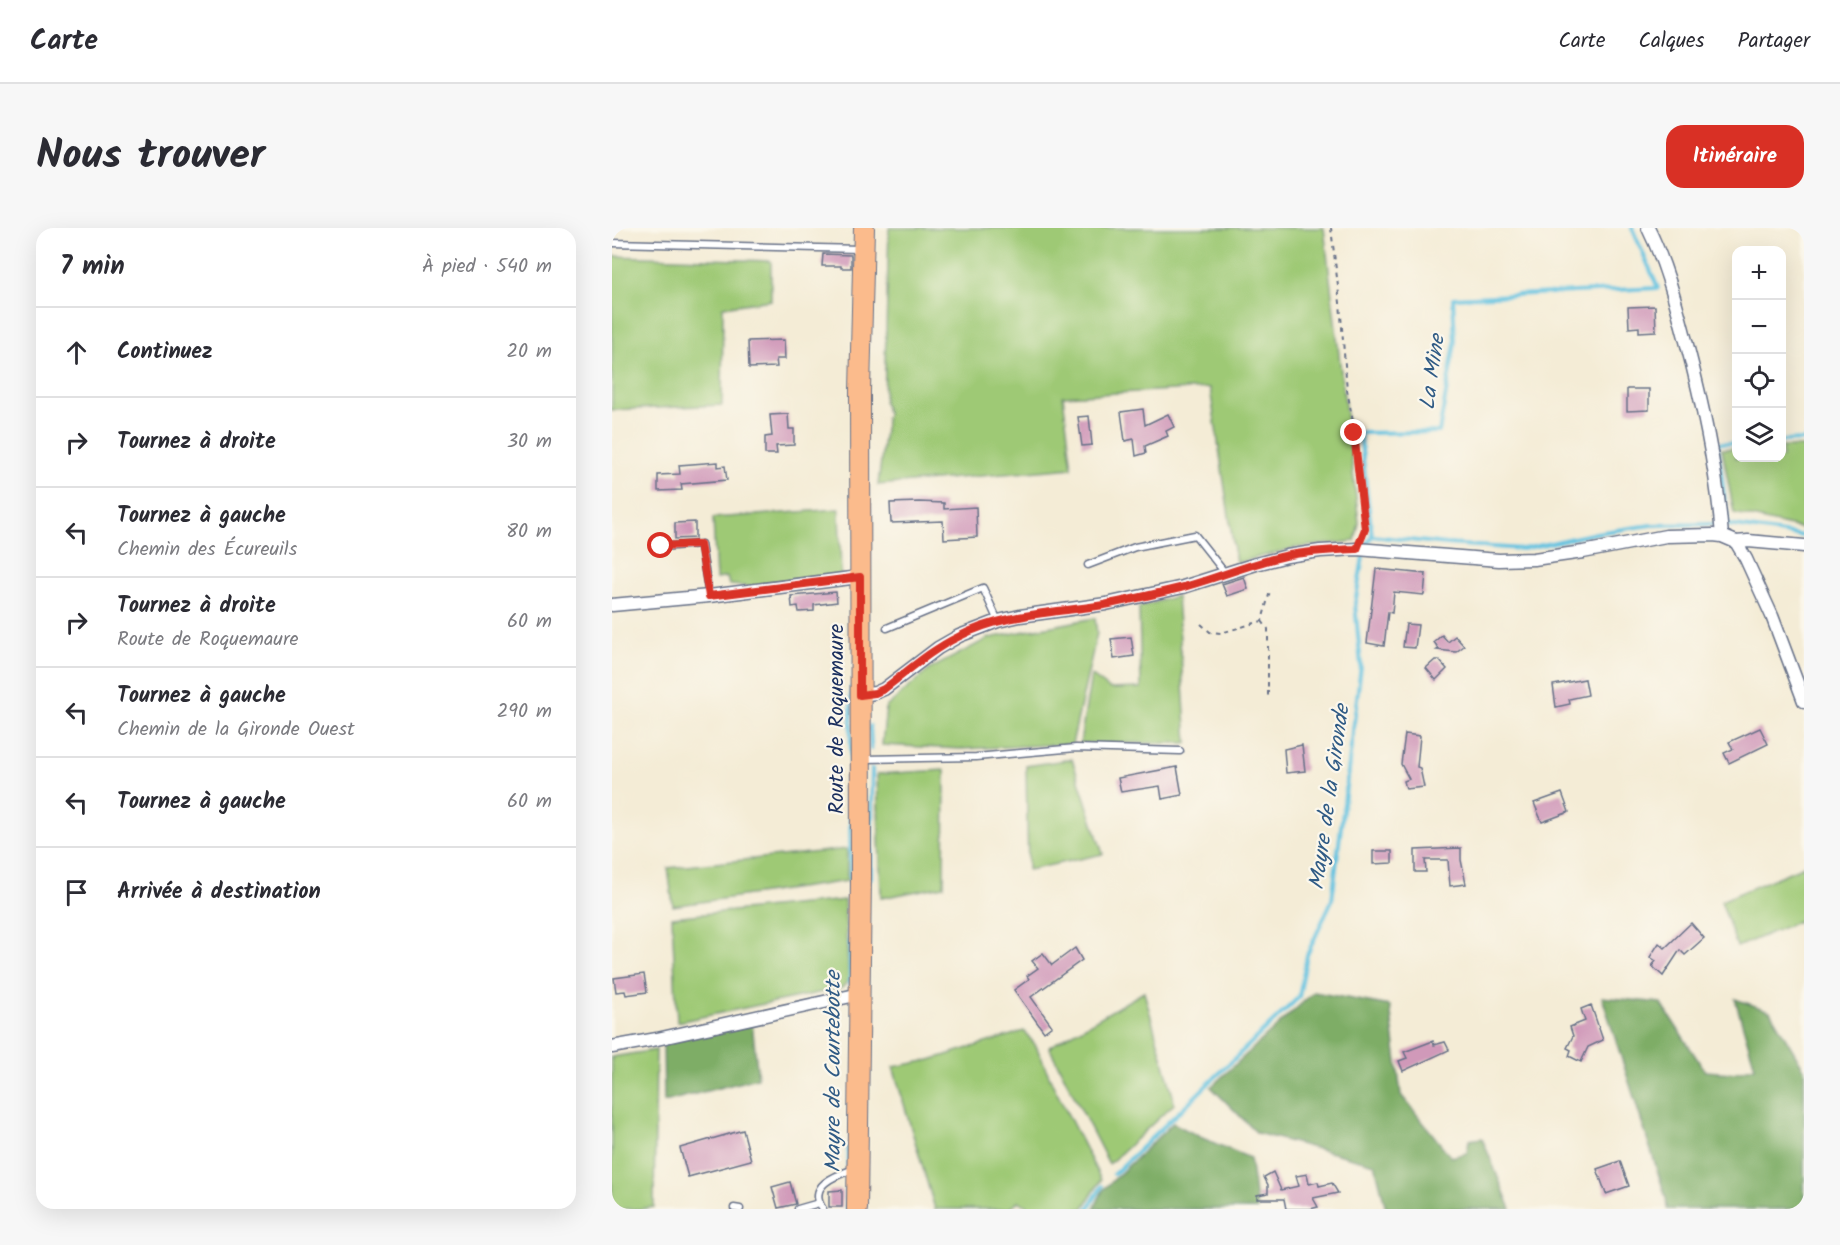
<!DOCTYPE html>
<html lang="fr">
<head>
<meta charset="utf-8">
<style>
	:root { --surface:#fff; --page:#f7f7f7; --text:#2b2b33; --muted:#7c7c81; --line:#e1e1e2; --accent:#d93025 }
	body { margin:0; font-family:Kalam,sans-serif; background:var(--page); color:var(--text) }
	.controls { position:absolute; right:18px; top:18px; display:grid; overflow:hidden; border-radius:12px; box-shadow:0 6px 24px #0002 }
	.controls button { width:54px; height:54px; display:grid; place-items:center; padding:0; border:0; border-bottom:2px solid var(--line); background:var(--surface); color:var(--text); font:30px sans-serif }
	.stop { position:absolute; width:18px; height:18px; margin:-14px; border:4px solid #d93025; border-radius:50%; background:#fff }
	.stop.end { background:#d93025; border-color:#fff; box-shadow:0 2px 6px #0008 }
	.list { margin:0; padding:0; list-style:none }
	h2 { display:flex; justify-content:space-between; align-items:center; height:78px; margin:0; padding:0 24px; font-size:26px }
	h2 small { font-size:20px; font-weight:400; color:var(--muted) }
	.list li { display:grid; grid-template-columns:39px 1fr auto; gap:18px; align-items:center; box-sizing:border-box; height:90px; padding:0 24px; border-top:2px solid var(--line) }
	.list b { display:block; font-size:22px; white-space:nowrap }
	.list p { margin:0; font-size:20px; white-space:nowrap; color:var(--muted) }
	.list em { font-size:20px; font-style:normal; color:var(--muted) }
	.icon { flex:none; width:33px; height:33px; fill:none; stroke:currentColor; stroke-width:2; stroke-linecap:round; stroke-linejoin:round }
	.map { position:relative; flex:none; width:1192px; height:981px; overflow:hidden; border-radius:18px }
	header { display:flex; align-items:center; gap:36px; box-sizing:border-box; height:84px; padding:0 30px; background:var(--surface); border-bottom:2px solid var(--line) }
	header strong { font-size:28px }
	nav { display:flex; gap:33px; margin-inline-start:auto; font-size:21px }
	.intro { display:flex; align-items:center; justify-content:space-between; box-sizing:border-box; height:144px; padding:0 36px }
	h1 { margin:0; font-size:42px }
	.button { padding:15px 27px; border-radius:18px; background:var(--accent); color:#fff; font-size:21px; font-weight:700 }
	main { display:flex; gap:36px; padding:0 36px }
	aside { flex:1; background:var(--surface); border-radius:18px; box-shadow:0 6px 24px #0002 }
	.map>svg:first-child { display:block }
	.green { fill:#9ec975; stroke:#5c7c6a; stroke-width:1.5 }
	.forest { fill:#7ead66; stroke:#4c6e62; stroke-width:1.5 }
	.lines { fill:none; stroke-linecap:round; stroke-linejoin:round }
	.stream { stroke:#62c2e0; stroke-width:4 }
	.building { fill:#d099b9 }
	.lane-casing { stroke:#677188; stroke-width:9 }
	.street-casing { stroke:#677188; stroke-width:15 }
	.primary-casing { stroke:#677188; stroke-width:22 }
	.path { stroke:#677188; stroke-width:2; stroke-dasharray:4.5 4.5; stroke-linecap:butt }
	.lane { stroke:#fff; stroke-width:6 }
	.street { stroke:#fff; stroke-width:12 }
	.primary { stroke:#fbbb8c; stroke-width:20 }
	.route { stroke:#d93025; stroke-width:8 }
	.labels { text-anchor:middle; stroke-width:4.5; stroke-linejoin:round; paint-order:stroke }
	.street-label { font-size:21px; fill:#1b2f5e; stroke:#fbf7ec }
	.water-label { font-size:22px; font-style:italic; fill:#305b85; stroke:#fbf7ec }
</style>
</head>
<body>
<header>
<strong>Carte</strong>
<nav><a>Carte</a><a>Calques</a><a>Partager</a></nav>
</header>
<div class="intro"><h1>Nous trouver</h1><a class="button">Itinéraire</a></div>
<main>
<aside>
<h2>7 min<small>À pied · 540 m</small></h2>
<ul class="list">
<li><svg class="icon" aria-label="ahead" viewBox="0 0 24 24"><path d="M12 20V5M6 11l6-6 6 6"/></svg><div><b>Continuez</b></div><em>20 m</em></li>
<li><svg class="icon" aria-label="right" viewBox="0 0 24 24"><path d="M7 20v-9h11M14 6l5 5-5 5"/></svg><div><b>Tournez à droite</b></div><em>30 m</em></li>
<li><svg class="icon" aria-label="left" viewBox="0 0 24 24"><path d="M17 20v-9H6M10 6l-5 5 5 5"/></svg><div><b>Tournez à gauche</b><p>Chemin des Écureuils</p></div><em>80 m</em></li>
<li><svg class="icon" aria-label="right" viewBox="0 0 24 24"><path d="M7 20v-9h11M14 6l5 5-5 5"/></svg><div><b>Tournez à droite</b><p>Route de Roquemaure</p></div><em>60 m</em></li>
<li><svg class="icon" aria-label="left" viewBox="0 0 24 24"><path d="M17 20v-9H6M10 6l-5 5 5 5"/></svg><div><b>Tournez à gauche</b><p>Chemin de la Gironde Ouest</p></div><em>290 m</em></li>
<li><svg class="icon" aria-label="left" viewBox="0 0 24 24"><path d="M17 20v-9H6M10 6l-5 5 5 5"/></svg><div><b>Tournez à gauche</b></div><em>60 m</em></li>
<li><svg class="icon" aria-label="arrive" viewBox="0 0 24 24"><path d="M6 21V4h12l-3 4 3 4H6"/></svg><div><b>Arrivée à destination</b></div></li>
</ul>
</aside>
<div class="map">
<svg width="1192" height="981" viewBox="0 0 1192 981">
	<rect width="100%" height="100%" fill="#fbf7ec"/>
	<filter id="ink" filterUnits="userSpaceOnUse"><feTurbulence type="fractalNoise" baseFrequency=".0167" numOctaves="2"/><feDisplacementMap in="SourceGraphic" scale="12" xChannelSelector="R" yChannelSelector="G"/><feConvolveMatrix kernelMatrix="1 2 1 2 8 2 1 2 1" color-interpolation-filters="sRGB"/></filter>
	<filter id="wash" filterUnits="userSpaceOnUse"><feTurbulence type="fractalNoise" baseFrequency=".008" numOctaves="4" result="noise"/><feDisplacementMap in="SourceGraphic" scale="24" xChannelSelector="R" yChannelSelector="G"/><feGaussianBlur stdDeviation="1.35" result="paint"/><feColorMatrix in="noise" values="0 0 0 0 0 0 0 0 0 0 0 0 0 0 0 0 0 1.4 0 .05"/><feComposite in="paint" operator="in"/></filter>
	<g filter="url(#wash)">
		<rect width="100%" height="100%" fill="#f4ecd6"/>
		<g class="green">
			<polygon points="277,0 712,0 747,295 743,313 682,320 624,335 598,160 451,168 460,240 266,257 275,185 272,174"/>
			<polygon points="0,28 159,33 159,72 111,79 110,177 0,182"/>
			<polygon points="1170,219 1192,219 1192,301 1122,285 1110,221 1124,220 1124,230 1170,230"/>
			<polygon points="227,281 229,348 143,359 117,357 115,349 104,351 101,290"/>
			<polygon points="565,368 575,515 468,515 479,447 498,461 529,460 527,379"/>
			<polygon points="483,390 485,405 460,516 349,521 270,517 274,479 318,441 377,410"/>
			<polygon points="460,531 491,626 416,642 414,538"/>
			<polygon points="333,542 332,658 269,670 265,546"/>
			<polygon points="235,621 235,653 61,678 56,640"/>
			<polygon points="1192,638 1192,691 1125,719 1109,673"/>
			<polygon points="232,672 237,752 230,760 65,794 60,689"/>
			<polygon points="532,764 561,868 562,876 497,936 437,819"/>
			<polygon points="412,803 424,818 441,857 489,952 471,981 419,981 407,973 396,981 323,981 281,839 318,832"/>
			<polygon points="44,822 42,979 27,981 0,981 0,829"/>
		</g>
		<g class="forest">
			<polygon points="702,764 778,778 789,867 839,929 855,925 857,912 870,910 899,981 774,981 763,936 645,905 599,859"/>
			<polygon points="990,769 1049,775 1093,843 1121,845 1143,839 1123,771 1158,783 1192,841 1192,981 1055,981 1054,970"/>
			<polygon points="140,794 146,850 52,874 51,814"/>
			<polygon points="561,895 588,909 638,930 645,981 482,981 491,962"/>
		</g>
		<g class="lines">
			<g class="stream">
				<polyline points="1170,213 1192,212"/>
				<polyline points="1124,215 1105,215 1116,297 1192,308"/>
				<polyline points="760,308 748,205 827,204 843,115 841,70 1046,60 1020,0"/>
				<polyline points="760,308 835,316 911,321 984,305 1039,297 1103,296"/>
				<polyline points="755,316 760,308"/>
				<polyline points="258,498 259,521"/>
				<polyline points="259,650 260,541"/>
				<polyline points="238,764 239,460"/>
				<polyline points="502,946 687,769 695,727 720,672 749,438 743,376 751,329"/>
				<polyline points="235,981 236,919"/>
				<polyline points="476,981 490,958"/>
			</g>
		</g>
		<g id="blocks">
			<g class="building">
				<polygon points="211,26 239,27 239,40 229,40 229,38 210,38"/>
				<polygon points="1043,78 1044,103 1027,104 1027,99 1017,100 1016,79"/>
				<polygon points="172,112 173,131 164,131 165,139 137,140 136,113"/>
				<polygon points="1015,161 1037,161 1037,182 1015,183"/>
				<polygon points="531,181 533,197 556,186 562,199 554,203 556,208 533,218 534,225 524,228 522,211 513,213 509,184"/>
				<polygon points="176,186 177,201 182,201 182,217 164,218 165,226 153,226 153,209 160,208 158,187"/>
				<polygon points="477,188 480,217 470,218 466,189"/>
				<polygon points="106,234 106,239 113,238 115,252 69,256 70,262 46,263 46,247 68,246 67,237"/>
				<polygon points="307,274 332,275 332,281 364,279 365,309 332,311 331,293 279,295 278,275"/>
				<polygon points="83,294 83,310 63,311 63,295"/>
				<polygon points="764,341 814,346 812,367 782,364 780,385 776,384 772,418 755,415"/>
				<polygon points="632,349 636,361 615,368 610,356"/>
				<polygon points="224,364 225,374 202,377 202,383 187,384 186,378 180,379 179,368"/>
				<polygon points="794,396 806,397 803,420 791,419"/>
				<polygon points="830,407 836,414 843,408 852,418 844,424 825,422 827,421 822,414"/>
				<polygon points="519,409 522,428 502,431 499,411"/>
				<polygon points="823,432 827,432 835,441 824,452 814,440"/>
				<polygon points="973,451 976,467 957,471 958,476 944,479 941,457"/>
				<polygon points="1148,500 1156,516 1117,535 1112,525 1121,521 1117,514"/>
				<polygon points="793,506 808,508 805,539 808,540 812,559 794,561 792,553 797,551 789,536"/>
				<polygon points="690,517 693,543 674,545 672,521"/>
				<polygon points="565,539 570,567 550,571 548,558 509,564 506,550"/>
				<polygon points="950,565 957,584 930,594 922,575"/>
				<polygon points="849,620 849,632 854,656 838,658 836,632 813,632 814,644 803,644 803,622"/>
				<polygon points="761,623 780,623 780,635 761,636"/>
				<polygon points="1079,695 1092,710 1073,727 1068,722 1051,748 1040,738 1044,733 1038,729 1047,715 1053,720"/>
				<polygon points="463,720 470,732 419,769 440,798 432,804 402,762 417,751 415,748 426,740 420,733 431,725 440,737"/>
				<polygon points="32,746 35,764 14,767 13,763 4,764 2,750"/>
				<polygon points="979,777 991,812 976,819 969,834 957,828 959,822 955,820 961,808 958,799 973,793 969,781"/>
				<polygon points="821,813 822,817 833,814 837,822 791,843 787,833 795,830 792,824"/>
				<polygon points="131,902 139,932 76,949 68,920"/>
				<polygon points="1008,933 1017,958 994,966 985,941"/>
				<polygon points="661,944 669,962 687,958 684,948 695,946 697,956 706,954 707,958 720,955 726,965 701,970 706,979 698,981 674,981 672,971 645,971 645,967 656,965 656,957 652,949"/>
				<polygon points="178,954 184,976 166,980 160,959"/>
				<polygon points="230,962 230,979 217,979 217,963"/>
			</g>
		</g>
	</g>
	<g filter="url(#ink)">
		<use href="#blocks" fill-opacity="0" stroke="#677188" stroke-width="1.5"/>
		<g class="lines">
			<g class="lane-casing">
				<g id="lane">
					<polyline points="0,15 248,21"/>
					<polyline points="49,319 89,316 97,368"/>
					<polyline points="476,337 523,319 583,307 613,345"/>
					<polyline points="275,400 371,360 386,393"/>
					<polyline points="252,531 364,529 464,520 568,523"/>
					<polyline points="122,980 128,981"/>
					<polyline points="186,981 207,975"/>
					<path d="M211,981C194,957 225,947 242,941"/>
				</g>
			</g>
			<g class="street-casing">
				<g id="street">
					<path d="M1036,0C1054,36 1064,75 1074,113C1091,177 1105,242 1110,308"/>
					<polyline points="1124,314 1134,331 1160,388 1192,473"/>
					<polyline points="0,377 97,368 247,349"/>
					<polyline points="248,467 263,465 272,461 326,420 347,408 386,393 408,388 494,376 571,359 644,336 675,328 708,323 745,321 887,332 922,331 971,324 1054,308 1101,307 1110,308 1124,314 1136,313 1192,318"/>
					<polyline points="0,819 45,811 248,766"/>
				</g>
			</g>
			<g class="primary-casing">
				<polyline id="primary" points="245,981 249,647 248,163 252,0"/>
			</g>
			<g class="path">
				<polyline points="719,0 728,75 735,162 743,205 753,301 750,309"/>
				<polyline points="650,393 656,401 656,470"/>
				<polyline points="589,396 598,404 609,405 650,393 658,363"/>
			</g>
			<use href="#lane" class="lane"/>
			<use href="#street" class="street"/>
			<use href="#primary" class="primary"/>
		</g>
	</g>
	<g class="lines" filter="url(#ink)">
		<path class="route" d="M49,318L88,316L97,368L248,349V467L263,465L272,461C296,443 319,422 346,409C392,385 443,385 492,377C518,372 543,366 568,360C603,351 637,336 673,328C696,323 721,322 745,321L753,301L742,205"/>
	</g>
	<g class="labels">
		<g class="street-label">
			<text transform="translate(224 491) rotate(-90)" y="7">Route de Roquemaure</text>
		</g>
		<g class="water-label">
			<text transform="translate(819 144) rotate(-82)" y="8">La Mine</text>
			<text transform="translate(716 569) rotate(-82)" y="8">Mayre de la Gironde</text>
			<text transform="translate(220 844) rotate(-90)" y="8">Mayre de Courtebotte</text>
		</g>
	</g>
</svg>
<div class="controls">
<button>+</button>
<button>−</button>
<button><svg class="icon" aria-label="locate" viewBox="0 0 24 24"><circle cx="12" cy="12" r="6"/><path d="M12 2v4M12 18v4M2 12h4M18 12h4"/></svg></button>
<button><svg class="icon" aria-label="layers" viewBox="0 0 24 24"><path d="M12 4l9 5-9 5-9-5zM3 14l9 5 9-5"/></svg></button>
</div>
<div class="stop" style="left:49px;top:318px"></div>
<div class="stop end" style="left:742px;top:205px"></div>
</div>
</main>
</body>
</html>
